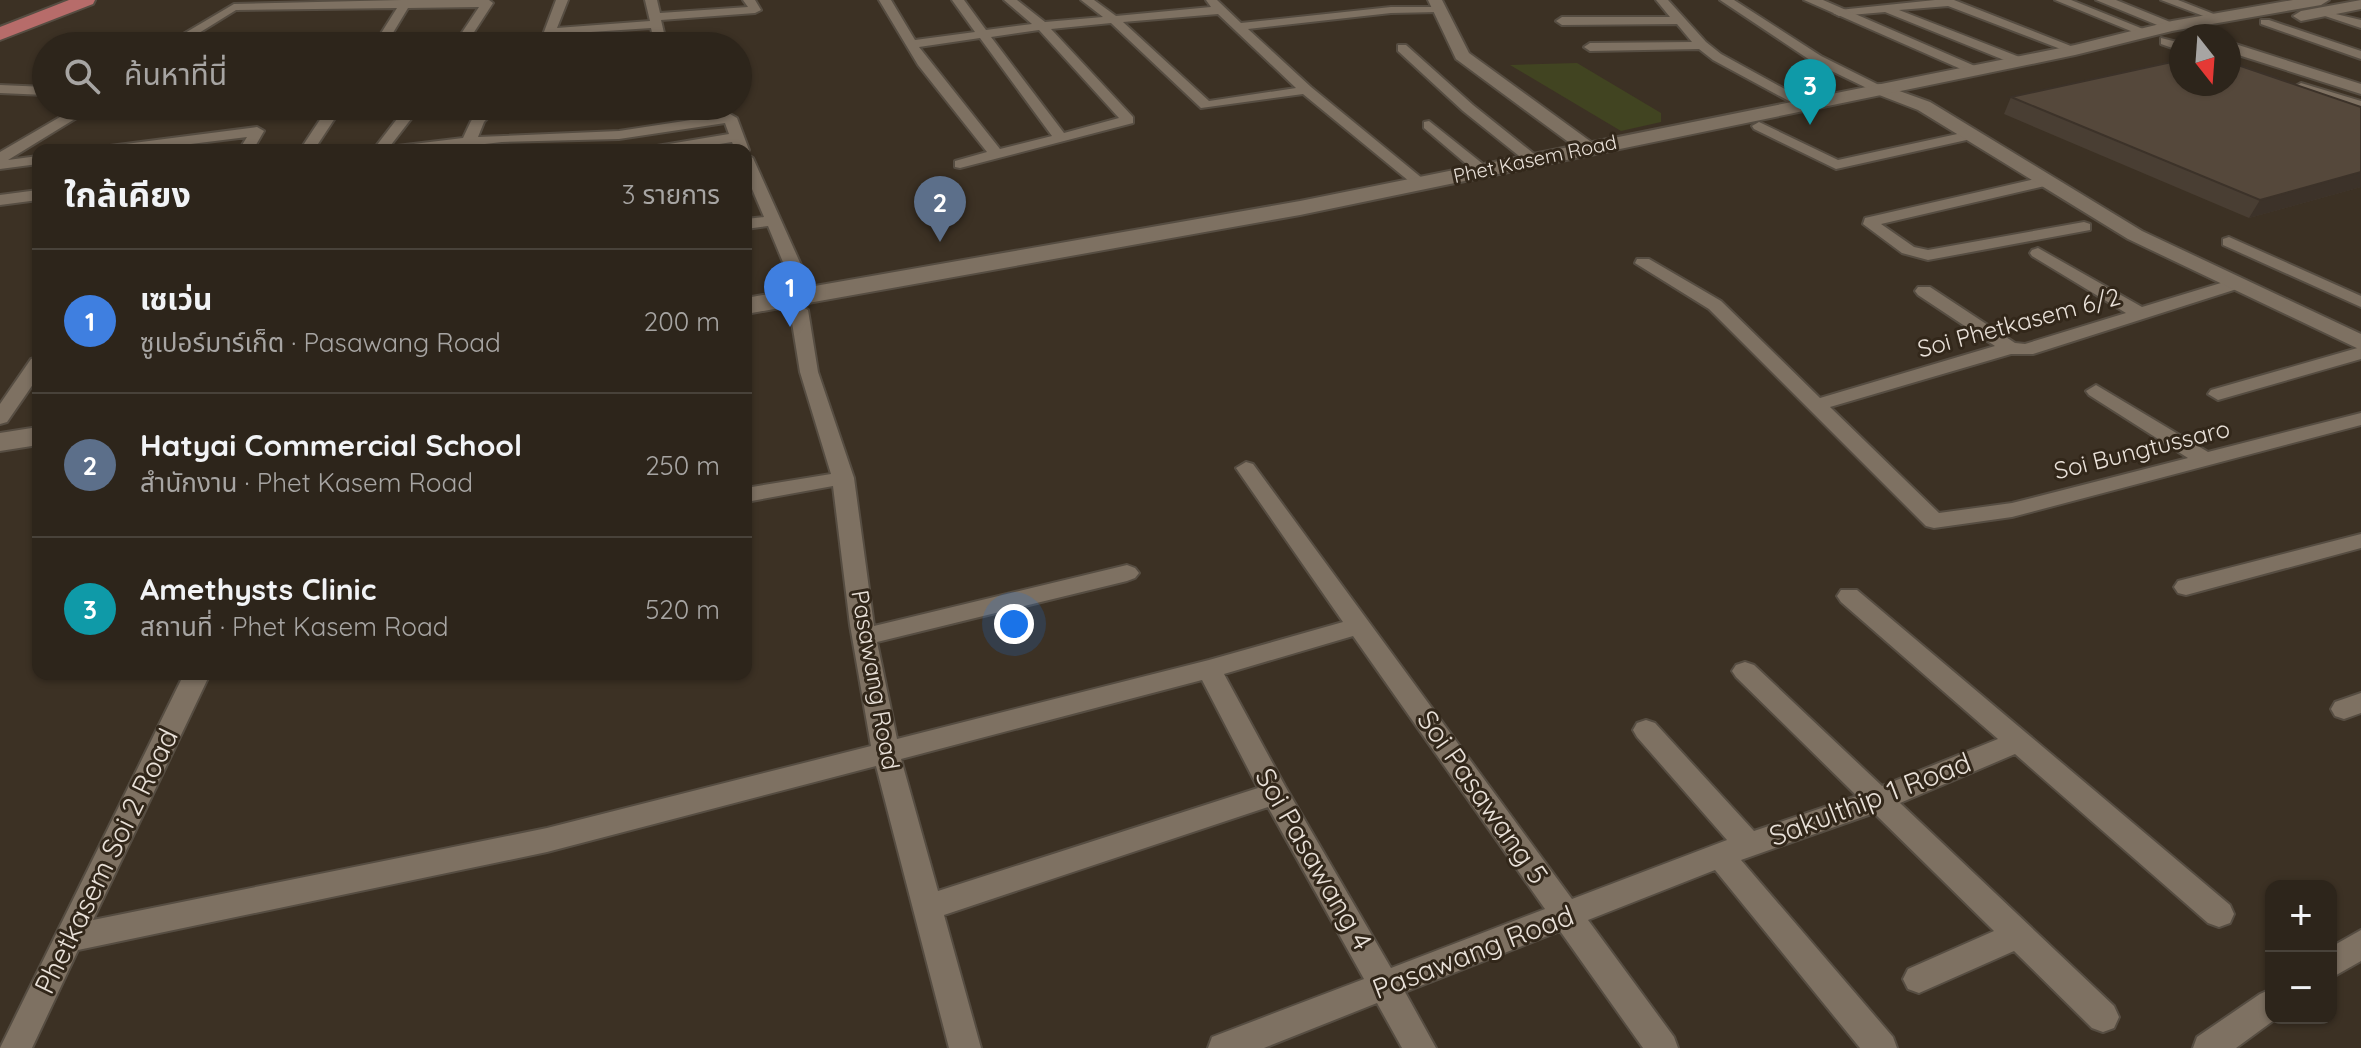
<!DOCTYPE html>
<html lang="th">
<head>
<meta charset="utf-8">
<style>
	:root { --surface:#2d251b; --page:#393128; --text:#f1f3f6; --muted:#a7a5a3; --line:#48423a; --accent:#ea580c }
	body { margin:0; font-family:Quicksand,"Noto Sans Thai",sans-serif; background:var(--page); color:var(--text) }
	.controls { position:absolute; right:24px; bottom:24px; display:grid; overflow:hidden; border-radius:16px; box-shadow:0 2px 6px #0004 }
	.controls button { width:72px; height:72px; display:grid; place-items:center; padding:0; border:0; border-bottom:2px solid var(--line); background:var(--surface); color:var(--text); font:40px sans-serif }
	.compass { position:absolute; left:2169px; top:24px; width:72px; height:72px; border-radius:50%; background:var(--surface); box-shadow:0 2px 6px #0004; rotate:163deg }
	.you { position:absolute; left:1014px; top:624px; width:28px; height:28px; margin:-20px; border:6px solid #fff; border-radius:50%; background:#1a73e8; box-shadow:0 0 0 12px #1a73e833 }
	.badge { display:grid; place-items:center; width:52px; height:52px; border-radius:50%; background:var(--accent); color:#fff; font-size:26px; font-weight:700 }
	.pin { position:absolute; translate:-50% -66px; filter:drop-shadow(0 2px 4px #0008) }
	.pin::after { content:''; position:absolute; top:42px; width:28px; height:24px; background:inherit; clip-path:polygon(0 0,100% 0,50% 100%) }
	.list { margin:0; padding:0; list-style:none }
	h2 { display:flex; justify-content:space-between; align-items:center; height:104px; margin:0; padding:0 32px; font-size:34px }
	h2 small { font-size:26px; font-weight:400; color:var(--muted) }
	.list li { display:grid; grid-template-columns:52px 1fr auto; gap:24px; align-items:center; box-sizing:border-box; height:144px; padding:0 32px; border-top:2px solid var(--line) }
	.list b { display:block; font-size:30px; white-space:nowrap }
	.list p { margin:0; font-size:26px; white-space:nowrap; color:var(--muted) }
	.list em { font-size:26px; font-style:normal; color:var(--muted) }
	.icon { flex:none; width:44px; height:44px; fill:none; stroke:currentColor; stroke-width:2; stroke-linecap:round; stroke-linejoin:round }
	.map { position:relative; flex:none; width:2361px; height:1048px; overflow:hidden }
	.search { position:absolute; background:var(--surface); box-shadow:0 2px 6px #0004; left:32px; top:32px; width:720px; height:88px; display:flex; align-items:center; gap:20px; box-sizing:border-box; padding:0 28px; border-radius:44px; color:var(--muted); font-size:30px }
	.panel { position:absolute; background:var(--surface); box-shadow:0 2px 6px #0004; left:32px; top:144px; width:720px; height:536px; border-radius:16px }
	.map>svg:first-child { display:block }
	.green { fill:#414421 }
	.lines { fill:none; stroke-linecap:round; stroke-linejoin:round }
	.minor-casing { stroke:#564d42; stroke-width:4 }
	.tertiary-casing { stroke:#564d42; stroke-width:4 }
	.secondary-casing { stroke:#564d42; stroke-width:4 }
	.primary-casing { stroke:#564d42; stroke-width:4 }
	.minor { fill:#7e7162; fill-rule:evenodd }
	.tertiary { fill:#7e7162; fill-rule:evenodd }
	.secondary { fill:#7e7162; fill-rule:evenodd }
	.primary { fill:#b76c6a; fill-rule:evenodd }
	.wall { fill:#493e33 }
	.shaded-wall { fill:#3c3229 }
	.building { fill:#55483b; stroke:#3c3229; stroke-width:2 }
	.labels { text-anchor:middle; stroke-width:6; stroke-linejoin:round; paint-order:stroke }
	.far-street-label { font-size:20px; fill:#e9e1d9; stroke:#32271a }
	.street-label { font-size:24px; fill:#e9e1d9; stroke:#32271a }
	.near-street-label { font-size:28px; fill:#e9e1d9; stroke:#32271a }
</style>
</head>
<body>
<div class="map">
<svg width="2361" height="1048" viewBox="0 0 2361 1048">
	<rect width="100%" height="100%" fill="#3c3124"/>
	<polygon class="green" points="1577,63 1661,113 1661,122 1621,131 1510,65"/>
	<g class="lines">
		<g class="minor-casing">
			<g id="minor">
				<polygon points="401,0 489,0 493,3 465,46 453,46 479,7 408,8 385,46 373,46 397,8 236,10 178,46 163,46 234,4"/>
				<polygon points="556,0 568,0 557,28 650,21 645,0 657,0 660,13 748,7 743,0 755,0 761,10 755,13 661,20 667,46 655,46 651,28 546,35 544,32"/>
				<path d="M879,0H891L915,40L975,32L952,0H964L986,30L1032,24L1004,0H1017L1045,22L1103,17L1081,0H1094L1116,16L1211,7L1206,0H1217L1241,23L1391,7H1442V11L1438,12L1391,13L1248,29L1311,87L1428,183L1420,188L1415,186L1303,94L1201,108L1111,23L1051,29L1133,117V123L960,168L955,167V161L987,152L918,65ZM1218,14L1296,88L1209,101L1123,22ZM1039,30L1119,118L1064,133L991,37ZM980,38L1052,136L1000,149L919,47Z"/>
				<polygon points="1656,0 1668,0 1706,42 1721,54 1812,104 1800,107 1713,60 1699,49 1590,51 1584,47 1590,43 1692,42 1677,24 1562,25 1556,21 1562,17 1670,17"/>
				<polygon points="1720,0 1734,0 1821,56 1887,89 1875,92 1813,62"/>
				<polygon points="1935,0 1954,0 2081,50 2071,53 1948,6 1899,10 2022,58 2022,64 2014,64 1885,12 1839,16 1833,13 1839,10"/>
				<polygon points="2055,0 2071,0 2153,33 2143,36"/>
				<polygon points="2161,0 2178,0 2224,18 2214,20"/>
				<polygon points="2319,10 2361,20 2361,28 2319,14"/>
				<polygon points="2261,20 2269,20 2361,51 2361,59 2261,24"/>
				<polygon points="2161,38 2181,43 2181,51 2161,44"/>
				<polygon points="1398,45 1406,45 1473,105 1538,157 1538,163 1528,163 1463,111 1398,51"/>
				<polygon points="2301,83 2361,101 2361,109 2296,90 2294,87"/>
				<polygon points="0,85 46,87 46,95 0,93"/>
				<polygon points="79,106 96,106 8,160 38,156 38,164 0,169 0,152"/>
				<polygon points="329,106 343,106 314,150 300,150"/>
				<polygon points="407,106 421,106 387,150 373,150"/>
				<polygon points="484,106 498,107 484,122 478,137 619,131 730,114 737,118 749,150 746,153 746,150 735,150 732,142 683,150 650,150 657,146 729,134 725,123 619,139 502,142 434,150 390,150 397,146 463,138 471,121"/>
				<polygon points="1429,121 1488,168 1488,174 1478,174 1424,128 1424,122"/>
				<polygon points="1759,122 1838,160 1971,131 1978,135 1971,139 1836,169 1754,129 1752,126"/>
				<polygon points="257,127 264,131 253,150 239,150 247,137 143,150 103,150 110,146"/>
				<polygon points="746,154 753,158 815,296 812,300 800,300 797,296 768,226 746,229 746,219 764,217 746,175"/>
				<polygon points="2044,177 2049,179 2049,185 1881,224 1914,247 1928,250 2084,222 2090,224 2090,230 1928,260 1902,253 1863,224 1865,218"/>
				<polygon points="38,190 38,200 0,205 0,195"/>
				<polygon points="2229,237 2361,296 2361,307 2223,245 2223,239"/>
				<polygon points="2038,248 2142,307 2234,279 2243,284 2240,288 2033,354 2011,354 1830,407 1939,513 2012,503 2188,458 2089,395 2086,391 2096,385 2208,452 2361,413 2361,425 2012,517 1934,528 1926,526 1709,309 1635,263 1637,259 1649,259 1721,301 1820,398 1995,346 1918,295 1915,291 1918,287 1930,287 2015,343 2025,344 2126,313 2032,256 2030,253 2032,250"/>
				<path d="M799,305L808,310L818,372L854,478L874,626L1127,565L1135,568L1139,573L1135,578L1127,581L877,642L897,739L1209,660L1343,622L1236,468L1246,462L1253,464L1572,899L1727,840L1637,737L1633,730L1637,723L1646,720L1655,723L1754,831L1857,796L1736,677L1732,671L1736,665L1745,662L1754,665L1882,786L1998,739L1841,602L1837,596L1841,590H1857L2230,905L2234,914L2230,923L2219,927L2208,923L2015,754L1900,803L2114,1006L2119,1017L2114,1028L2103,1032L2092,1028L2014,951L1919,993L1908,989L1903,979L1908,969L1994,931L1874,813L1741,860L1893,1037L1897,1048H1860L1715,870L1588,920L1674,1037L1678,1048H1643L1560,931L1405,992L1436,1048H1402L1377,1003L1264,1048H1208L1212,1037L1364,979L1268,807L944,915L981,1048H949L876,766L547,852L78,950L32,1048H0L184,674H210L93,920L547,828L871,746L850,625L833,486L746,502V488L831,474L800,372L790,310ZM1353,636L1545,909L1391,968L1285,786L1224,674ZM1202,680L1258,788L938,891L901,759Z"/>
				<polygon points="2361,347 2361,359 2218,400 2208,394 2211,390"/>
				<polygon points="38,357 38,377 7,422 0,424 0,404 31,359"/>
				<polygon points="2361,534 2361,548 2186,595 2178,593 2174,587 2178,581"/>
				<polygon points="2361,693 2361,713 2344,719 2335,716 2331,709 2335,702"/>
				<polygon points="2361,930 2361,961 2331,978 2331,947"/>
				<polygon points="2271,989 2271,1018 2277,1018 2236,1048 2193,1048 2197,1037 2260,994"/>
			</g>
		</g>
		<g class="tertiary-casing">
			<g id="tertiary">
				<polygon points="1428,0 1442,0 1469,53 1594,144 1597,148 1594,152 1582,152 1456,59"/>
				<polygon points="1804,0 1823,0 1984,70 1976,75 1970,73"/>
				<polygon points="2096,0 2116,0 2180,26 2177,29 2167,29"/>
				<polygon points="2198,30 2209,36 2191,36"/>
				<polygon points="2229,42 2361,84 2361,94 2229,52"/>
				<polygon points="1880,84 1930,102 2142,231 2361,334 2361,350 2128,239 1918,110 1874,93 1872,89 1874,85"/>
			</g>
		</g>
		<g class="secondary-casing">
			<g id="secondary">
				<polygon points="2293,0 2329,0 2321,5 2172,31 2075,55 1300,215 746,314 746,298 1300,201 2075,45 2172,21"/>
				<polygon points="2361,0 2361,9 2301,21 2293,16 2301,11"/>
				<polygon points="38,427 38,445 0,451 0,433"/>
			</g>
		</g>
		<g class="primary-casing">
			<polygon id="primary" points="69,0 95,0 93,4 0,40 0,27"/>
		</g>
		<use href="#minor" class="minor"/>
		<use href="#tertiary" class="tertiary"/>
		<use href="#secondary" class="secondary"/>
		<use href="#primary" class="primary"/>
	</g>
	<polygon class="wall" points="2011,97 2361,107 2361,187 2249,218 2004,114"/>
	<polygon class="shaded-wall" points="2361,172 2361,187 2249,218 2260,200"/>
	<polygon class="building" points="2181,60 2181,84 2229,84 2229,62 2361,107 2361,172 2260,200 2011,97"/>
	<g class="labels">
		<g class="far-street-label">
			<text transform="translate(1535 159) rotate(-12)" y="7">Phet Kasem Road</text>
		</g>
		<g class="street-label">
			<text transform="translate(2019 323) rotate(-15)" y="8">Soi Phetkasem 6/2</text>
			<text transform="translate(2142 450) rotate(-14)" y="8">Soi Bungtussaro</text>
			<text transform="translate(875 680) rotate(80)" y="8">Pasawang Road</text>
		</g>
		<g class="near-street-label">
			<text transform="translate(1483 797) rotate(55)" y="10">Soi Pasawang 5</text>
			<text transform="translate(1870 799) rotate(-21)" y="10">Sakulthip 1 Road</text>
			<text transform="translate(1314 859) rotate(60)" y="10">Soi Pasawang 4</text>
			<text transform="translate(106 861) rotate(-64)" y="10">Phetkasem Soi 2 Road</text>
			<text transform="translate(1473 952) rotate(-21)" y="10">Pasawang Road</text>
		</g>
	</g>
</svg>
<div class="controls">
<button>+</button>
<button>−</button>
</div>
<svg class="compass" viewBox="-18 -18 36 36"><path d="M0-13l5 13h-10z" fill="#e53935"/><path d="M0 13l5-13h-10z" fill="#a7a5a3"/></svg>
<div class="you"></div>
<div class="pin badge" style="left:790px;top:327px;background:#3f7fe0">1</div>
<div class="pin badge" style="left:940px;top:242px;background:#5c6f8a">2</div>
<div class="pin badge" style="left:1810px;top:125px;background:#0f9aa8">3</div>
<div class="search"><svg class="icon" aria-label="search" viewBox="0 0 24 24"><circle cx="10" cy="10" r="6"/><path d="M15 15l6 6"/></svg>ค้นหาที่นี่</div>
<section class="panel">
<h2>ใกล้เคียง<small>3 รายการ</small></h2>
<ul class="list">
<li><span class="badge" style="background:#3f7fe0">1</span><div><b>เซเว่น</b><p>ซูเปอร์มาร์เก็ต · Pasawang Road</p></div><em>200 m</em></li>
<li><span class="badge" style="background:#5c6f8a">2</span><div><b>Hatyai Commercial School</b><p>สำนักงาน · Phet Kasem Road</p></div><em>250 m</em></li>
<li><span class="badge" style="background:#0f9aa8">3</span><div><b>Amethysts Clinic</b><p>สถานที่ · Phet Kasem Road</p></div><em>520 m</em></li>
</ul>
</section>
</div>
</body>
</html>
